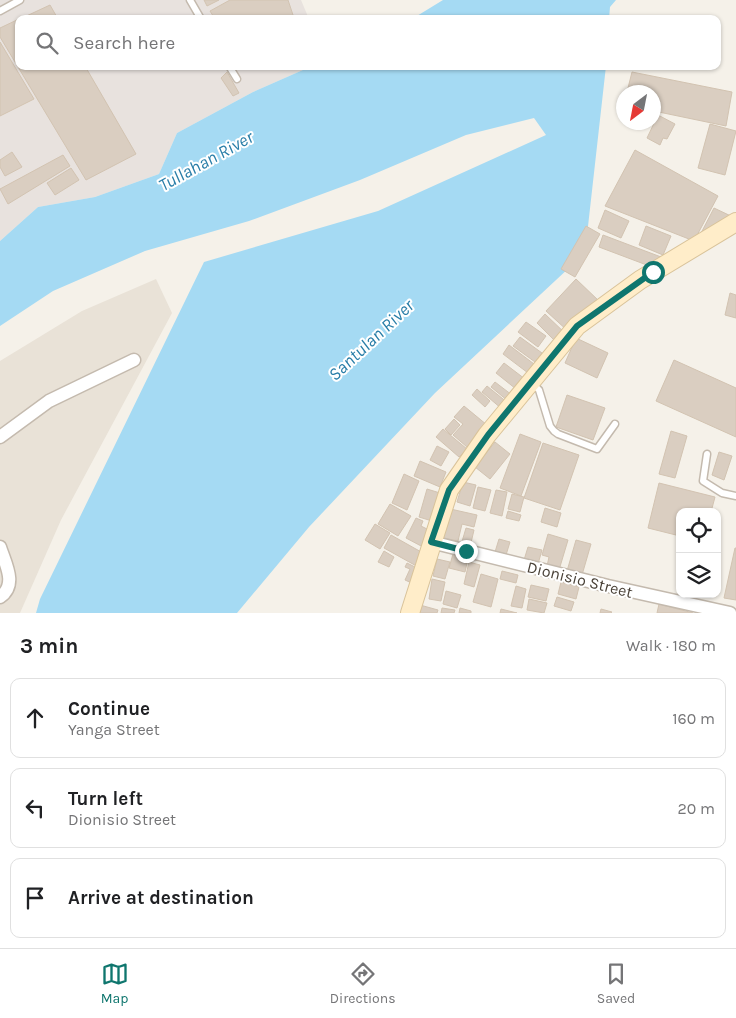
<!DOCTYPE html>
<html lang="en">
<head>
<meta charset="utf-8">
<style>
	:root { --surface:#fff; --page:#f6f6f6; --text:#202124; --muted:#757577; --line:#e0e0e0; --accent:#0f766e }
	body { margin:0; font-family:Karla,sans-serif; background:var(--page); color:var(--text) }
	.controls { position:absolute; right:15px; bottom:15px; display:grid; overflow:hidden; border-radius:10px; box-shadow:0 1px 4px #0004 }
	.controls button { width:45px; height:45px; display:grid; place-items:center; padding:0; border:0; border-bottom:1px solid var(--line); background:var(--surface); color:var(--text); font:25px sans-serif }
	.compass { position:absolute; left:616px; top:85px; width:45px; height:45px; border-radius:50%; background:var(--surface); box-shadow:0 1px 4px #0004; rotate:212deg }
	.stop { position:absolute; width:15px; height:15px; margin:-11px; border:4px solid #0f766e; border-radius:50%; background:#fff }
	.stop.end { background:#0f766e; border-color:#fff; box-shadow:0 1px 5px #0008 }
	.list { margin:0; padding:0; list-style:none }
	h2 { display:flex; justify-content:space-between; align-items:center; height:65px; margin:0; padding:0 20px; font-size:21px }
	h2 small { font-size:16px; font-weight:400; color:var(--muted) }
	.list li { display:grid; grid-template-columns:32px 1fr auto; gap:15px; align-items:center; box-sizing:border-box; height:80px; margin:0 10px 10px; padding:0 10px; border:1px solid var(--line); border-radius:10px }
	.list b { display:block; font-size:19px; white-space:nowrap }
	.list p { margin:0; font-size:16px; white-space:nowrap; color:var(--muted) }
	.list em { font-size:16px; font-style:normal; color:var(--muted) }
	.icon { flex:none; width:28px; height:28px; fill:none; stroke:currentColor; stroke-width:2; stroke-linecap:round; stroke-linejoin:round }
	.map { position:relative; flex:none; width:736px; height:613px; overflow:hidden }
	.search { position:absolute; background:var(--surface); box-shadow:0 1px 4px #0004; left:15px; right:15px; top:15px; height:55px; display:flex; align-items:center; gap:12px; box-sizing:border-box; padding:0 18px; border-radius:10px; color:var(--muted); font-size:19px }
	.sheet { height:335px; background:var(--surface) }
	nav { display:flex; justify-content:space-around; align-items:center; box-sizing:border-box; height:70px; border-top:1px solid var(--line); background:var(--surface); font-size:14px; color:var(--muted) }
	nav a { display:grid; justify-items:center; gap:2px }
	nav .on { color:var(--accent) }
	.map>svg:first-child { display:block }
	.residential { fill:#e9e2d7 }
	.industrial { fill:#e8e2de }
	.water { fill:#a5daf3 }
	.building { fill:#dacec1; stroke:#d2c3b1 }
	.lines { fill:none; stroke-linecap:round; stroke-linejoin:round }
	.lane-casing { stroke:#c4baae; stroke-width:9 }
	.street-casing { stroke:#c4baae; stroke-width:15 }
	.secondary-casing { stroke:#d9c39a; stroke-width:20 }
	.lane { stroke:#fff; stroke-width:6 }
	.street { stroke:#fff; stroke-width:12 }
	.secondary { stroke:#ffedc9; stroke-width:18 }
	.route { stroke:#0f766e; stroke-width:6 }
	.labels { text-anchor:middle; stroke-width:4; stroke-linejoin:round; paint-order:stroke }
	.street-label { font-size:16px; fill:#494137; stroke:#fff }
	.water-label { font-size:18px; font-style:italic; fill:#297ea8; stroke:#fff }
</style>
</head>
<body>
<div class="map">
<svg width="736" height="613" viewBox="0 0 736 613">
	<rect width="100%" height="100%" fill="#f5f1e9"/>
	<polygon class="residential" points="156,279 172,313 61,520 20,613 0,613 0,361 82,311"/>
	<polygon class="industrial" points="0,0 301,0 309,19 19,19 19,66 312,66 253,92 177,133 159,174 95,197 38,207 0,241"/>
	<g class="water">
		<polygon points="443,0 616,0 610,7 609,19 412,19"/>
		<polygon points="312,66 606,66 585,253 435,393 309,527 237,613 36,613 40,599 204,262 378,211 546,135 534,118 466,135 360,180 249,221 145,251 53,291 0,326 0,241 38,207 95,197 159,174 177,133 253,92"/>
	</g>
	<g class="building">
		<polygon points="204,0 219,0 207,6"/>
		<polygon points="230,0 288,0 294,18 215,19 210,11"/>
		<polygon points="50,5 58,19 20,19"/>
		<polygon points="19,19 19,66 85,66 136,154 86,180 0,37 0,28"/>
		<polygon points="0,42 34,99 0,116"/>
		<polygon points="227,72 239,93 233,96 221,78"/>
		<polygon points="632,72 732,92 726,126 654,111 654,92 627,92"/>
		<polygon points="658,115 675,124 667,139 663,138 660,145 647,138"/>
		<polygon points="710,124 736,131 725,175 698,168"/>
		<polygon points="635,150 718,196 694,241 605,206"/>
		<polygon points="12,152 22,167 5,176 0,167 0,160"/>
		<polygon points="63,155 70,166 8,204 0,189"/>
		<polygon points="71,168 79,180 55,195 47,183"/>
		<polygon points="714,208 733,217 699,237"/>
		<polygon points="605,210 629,221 621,238 598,228"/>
		<polygon points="586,226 600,234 575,277 561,269"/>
		<polygon points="646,226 671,236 663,255 639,245"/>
		<polygon points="603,235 669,260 652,267 599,247"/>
		<polygon points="576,279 599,301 569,332 546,311"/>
		<polygon points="730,293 736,295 736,318 725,315"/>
		<polygon points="545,314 567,335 558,344 537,323"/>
		<polygon points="526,322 546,336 538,347 518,332"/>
		<polygon points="520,337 542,353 535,362 513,346"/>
		<polygon points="576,338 608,353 597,378 565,363"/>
		<polygon points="509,345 538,367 532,376 503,354"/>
		<polygon points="674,360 736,388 736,437 656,401"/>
		<polygon points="504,363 525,379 516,389 496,373"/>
		<polygon points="495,382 512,395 508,401 491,387"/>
		<polygon points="487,386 508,403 502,409 482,392"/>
		<polygon points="477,389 490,401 485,407 472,395"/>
		<polygon points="567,395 605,408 593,440 556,427"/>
		<polygon points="464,406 487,425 467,447 453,435 463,424 454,417"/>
		<polygon points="454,419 460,425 451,435 445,429"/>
		<polygon points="443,429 467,449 459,457 436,437"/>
		<polygon points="671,431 687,436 675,478 659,474"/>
		<polygon points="520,434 541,442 521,496 500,488"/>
		<polygon points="495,442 510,454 490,479 475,467"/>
		<polygon points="543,443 579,455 560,510 524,498"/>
		<polygon points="437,446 449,452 441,466 430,460"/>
		<polygon points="719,452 732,456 724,480 712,475"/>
		<polygon points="420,461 446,472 440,487 414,476"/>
		<polygon points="404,474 419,481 407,510 392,503"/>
		<polygon points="463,482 476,485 470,506 457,502"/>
		<polygon points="659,483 715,497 711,512 680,512 680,536 648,528"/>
		<polygon points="478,487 491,490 485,511 473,508"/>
		<polygon points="427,489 440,493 432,521 419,517"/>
		<polygon points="496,490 507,492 502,516 490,513"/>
		<polygon points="512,494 524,497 520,512 508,509"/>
		<polygon points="390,504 411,516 398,536 378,524"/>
		<polygon points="446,508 477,515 474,527 462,524 458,541 439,537"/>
		<polygon points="545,508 561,513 557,527 541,522"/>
		<polygon points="508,511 521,515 519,521 506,518"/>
		<polygon points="416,518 423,521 421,526 431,531 423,547 406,538"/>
		<polygon points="375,524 390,533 380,549 365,540"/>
		<polygon points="466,528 474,530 470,547 461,545"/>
		<polygon points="548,534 568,540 559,570 547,566 549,557 542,555"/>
		<polygon points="391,535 423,553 420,568 384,548"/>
		<polygon points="499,539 510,542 506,555 495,552"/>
		<polygon points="576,540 591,544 582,575 567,571"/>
		<polygon points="528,547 542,550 538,564 524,560"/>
		<polygon points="735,548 736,548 736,600 724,598"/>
		<polygon points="384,551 394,557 389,567 378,562"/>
		<polygon points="453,554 468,559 465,572 449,568"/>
		<polygon points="437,559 450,562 445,579 433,576"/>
		<polygon points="469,562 480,565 474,587 464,584"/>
		<polygon points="407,563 421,570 414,584 405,580 410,569 405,567"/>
		<polygon points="502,571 518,575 516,583 500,579"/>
		<polygon points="481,574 498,579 491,607 473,602"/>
		<polygon points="432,579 445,582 441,601 429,599"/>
		<polygon points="561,582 579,587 576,599 558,594"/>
		<polygon points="531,585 549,589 546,601 528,597"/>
		<polygon points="516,586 526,589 522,608 511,606"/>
		<polygon points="446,591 461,595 457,608 443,604"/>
		<polygon points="557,597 574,602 571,611 554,606"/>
		<polygon points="529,599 547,603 544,613 527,610"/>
		<polygon points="659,604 693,613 657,613"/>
		<polygon points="420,605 438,610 437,613 418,613"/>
		<polygon points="442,608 455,610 454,613 441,613"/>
		<polygon points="460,608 471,611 471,613 459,613"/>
		<polygon points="501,609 517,613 500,613"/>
		<polygon points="601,609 612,612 611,613 600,613"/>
	</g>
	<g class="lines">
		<g class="lane-casing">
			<g id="lane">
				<polyline points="190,0 201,19"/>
				<polyline points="0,11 20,0"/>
				<polyline points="229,66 237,79"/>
				<polyline points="532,383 539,390 550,426 554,431 558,434 597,449 615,424"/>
				<polyline points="707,454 703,481 722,493 736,496"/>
			</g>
		</g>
		<g class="street-casing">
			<g id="street">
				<polyline points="0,437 49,401 134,360"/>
				<polyline points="431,542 608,586 730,613"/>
				<path d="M0,547C5,563 18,585 0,597"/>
			</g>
		</g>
		<g class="secondary-casing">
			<polyline id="secondary" points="410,613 449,490 487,435 577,326 640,280 736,222"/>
		</g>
		<use href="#lane" class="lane"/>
		<use href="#street" class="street"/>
		<use href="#secondary" class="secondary"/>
	</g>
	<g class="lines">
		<polyline class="route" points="466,551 431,542 449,490 488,435 577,326 653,272"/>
	</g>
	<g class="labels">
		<g class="street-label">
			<text transform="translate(580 579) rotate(14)" y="6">Dionisio Street</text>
		</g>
		<g class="water-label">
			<text transform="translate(206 161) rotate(-29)" y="6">Tullahan River</text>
			<text transform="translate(371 340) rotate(-43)" y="6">Santulan River</text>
		</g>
	</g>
</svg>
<div class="controls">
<button><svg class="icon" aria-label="locate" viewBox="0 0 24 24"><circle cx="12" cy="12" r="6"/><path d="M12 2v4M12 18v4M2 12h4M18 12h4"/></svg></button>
<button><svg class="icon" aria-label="layers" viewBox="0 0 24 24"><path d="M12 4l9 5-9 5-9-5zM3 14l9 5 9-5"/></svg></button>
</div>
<svg class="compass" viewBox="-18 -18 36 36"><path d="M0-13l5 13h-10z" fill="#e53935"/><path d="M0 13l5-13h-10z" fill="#757577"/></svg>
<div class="stop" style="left:653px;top:272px"></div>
<div class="stop end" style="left:466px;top:551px"></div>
<div class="search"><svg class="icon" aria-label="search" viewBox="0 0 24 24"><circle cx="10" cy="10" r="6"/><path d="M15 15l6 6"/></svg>Search here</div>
</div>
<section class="sheet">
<h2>3 min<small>Walk · 180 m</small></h2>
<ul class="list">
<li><svg class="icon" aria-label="ahead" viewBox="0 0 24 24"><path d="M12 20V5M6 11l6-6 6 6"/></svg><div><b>Continue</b><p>Yanga Street</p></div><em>160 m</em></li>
<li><svg class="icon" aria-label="left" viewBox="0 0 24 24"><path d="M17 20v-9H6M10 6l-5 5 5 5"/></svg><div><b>Turn left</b><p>Dionisio Street</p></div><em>20 m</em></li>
<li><svg class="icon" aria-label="arrive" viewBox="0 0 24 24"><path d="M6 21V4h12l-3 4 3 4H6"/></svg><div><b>Arrive at destination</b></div></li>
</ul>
</section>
<nav>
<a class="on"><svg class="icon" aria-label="map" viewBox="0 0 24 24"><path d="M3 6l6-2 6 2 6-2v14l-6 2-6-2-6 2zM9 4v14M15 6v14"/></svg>Map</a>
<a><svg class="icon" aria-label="directions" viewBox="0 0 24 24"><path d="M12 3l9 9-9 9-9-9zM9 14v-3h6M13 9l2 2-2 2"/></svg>Directions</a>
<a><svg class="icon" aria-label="saved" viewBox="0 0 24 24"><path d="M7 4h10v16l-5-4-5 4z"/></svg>Saved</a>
</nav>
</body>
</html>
